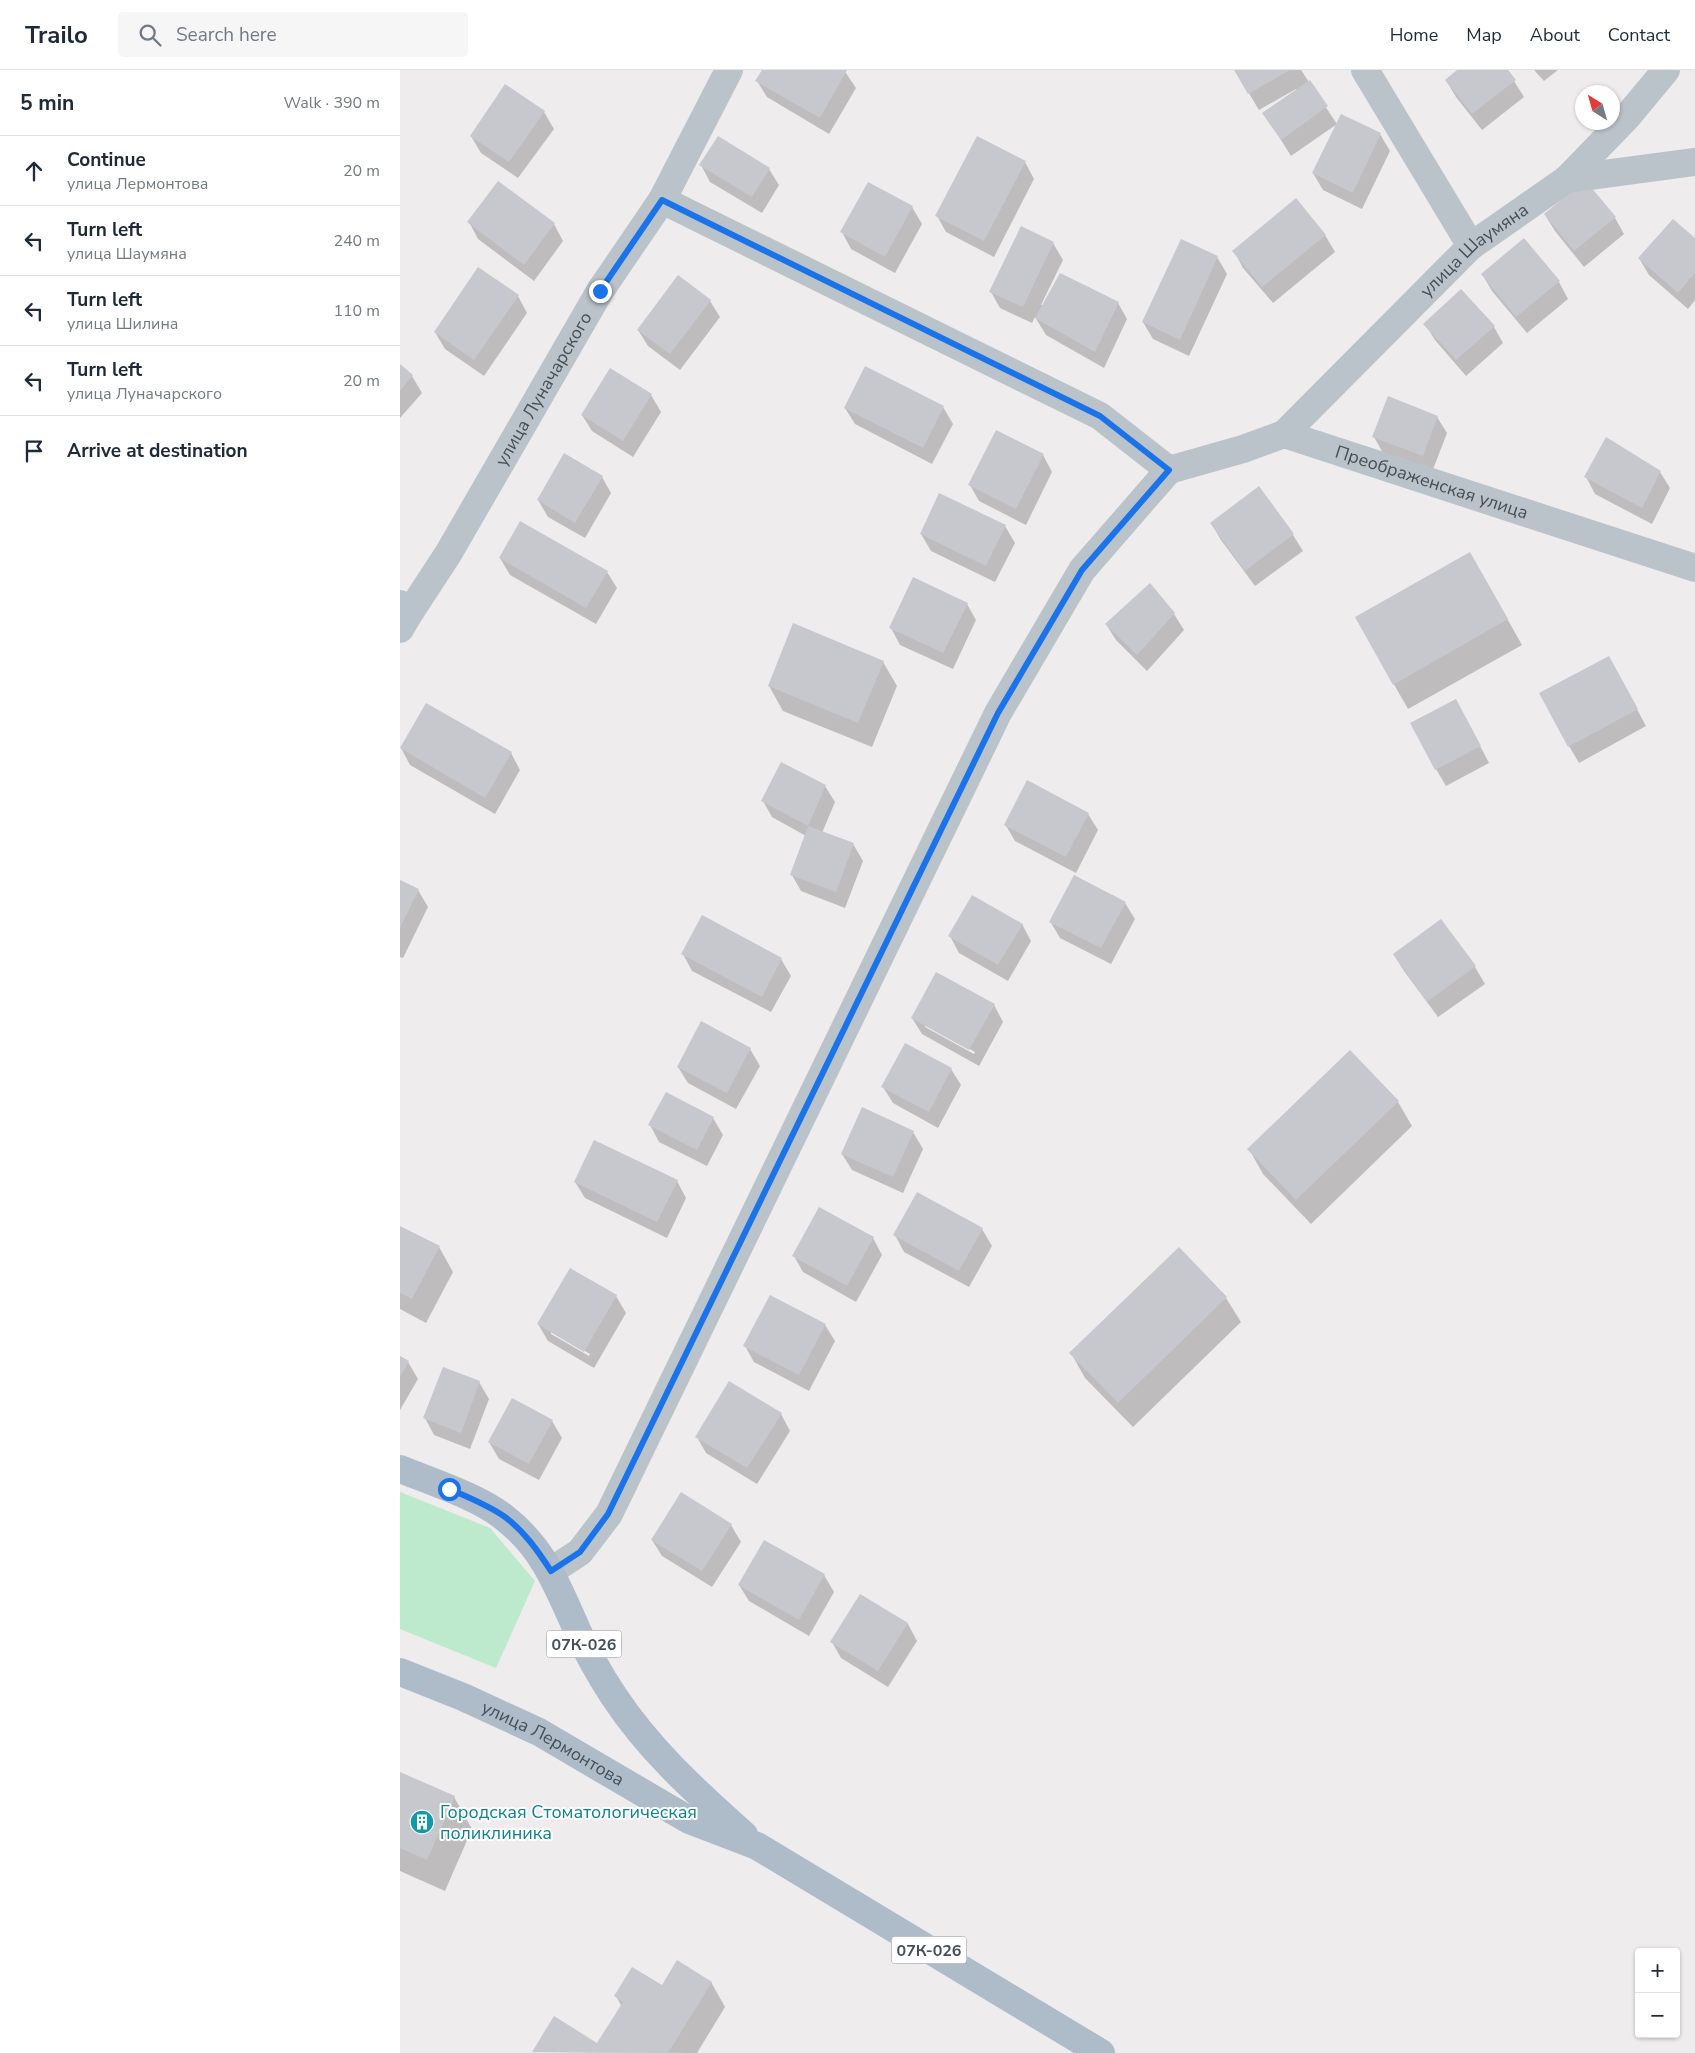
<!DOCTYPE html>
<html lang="en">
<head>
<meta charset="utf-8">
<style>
	:root { --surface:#fff; --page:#f6f6f7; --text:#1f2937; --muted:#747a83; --line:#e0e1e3 }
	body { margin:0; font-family:"Nunito Sans",sans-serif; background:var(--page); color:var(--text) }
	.controls { position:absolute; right:15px; bottom:15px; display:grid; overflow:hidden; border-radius:5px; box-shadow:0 1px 4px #0004 }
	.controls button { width:45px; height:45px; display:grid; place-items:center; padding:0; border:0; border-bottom:1px solid var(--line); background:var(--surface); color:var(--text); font:25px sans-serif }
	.compass { position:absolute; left:1175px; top:15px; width:45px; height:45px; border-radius:50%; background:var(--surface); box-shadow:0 1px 4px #0004; rotate:323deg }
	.stop { position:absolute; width:15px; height:15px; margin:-11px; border:4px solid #1a73e8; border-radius:50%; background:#fff }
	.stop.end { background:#1a73e8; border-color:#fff; box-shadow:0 1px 5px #0008 }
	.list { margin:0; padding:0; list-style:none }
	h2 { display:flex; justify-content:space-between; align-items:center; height:65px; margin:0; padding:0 20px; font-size:21px }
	h2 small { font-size:16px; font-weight:400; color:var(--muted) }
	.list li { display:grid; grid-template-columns:32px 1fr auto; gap:15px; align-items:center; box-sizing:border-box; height:70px; padding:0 20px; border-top:1px solid var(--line) }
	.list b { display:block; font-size:19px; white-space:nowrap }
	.list p { margin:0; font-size:16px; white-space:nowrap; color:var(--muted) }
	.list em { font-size:16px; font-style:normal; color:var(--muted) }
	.icon { flex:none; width:28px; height:28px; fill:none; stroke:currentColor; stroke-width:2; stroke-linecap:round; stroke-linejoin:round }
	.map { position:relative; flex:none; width:1295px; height:1983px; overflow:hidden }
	header { display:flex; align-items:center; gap:30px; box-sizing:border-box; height:70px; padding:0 25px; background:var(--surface); border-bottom:1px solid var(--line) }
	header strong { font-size:24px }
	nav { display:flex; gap:28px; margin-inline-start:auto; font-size:18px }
	.search { width:350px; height:45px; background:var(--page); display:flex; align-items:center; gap:12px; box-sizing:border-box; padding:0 18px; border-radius:5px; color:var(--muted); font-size:19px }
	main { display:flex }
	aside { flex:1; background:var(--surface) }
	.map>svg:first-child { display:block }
	.green { fill:#bde9cd }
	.shadow { fill:#0003; fill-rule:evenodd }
	.building { fill:#c7c8ce }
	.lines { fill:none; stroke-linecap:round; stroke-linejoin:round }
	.street { stroke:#bbc3ca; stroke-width:28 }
	.secondary { stroke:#b9c3cc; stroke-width:28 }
	.primary { stroke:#aebcc9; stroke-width:28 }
	.route { stroke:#1a73e8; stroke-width:6 }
	.labels { text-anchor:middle; stroke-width:4; stroke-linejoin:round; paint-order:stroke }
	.shield { fill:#fff; stroke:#7e8489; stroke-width:1 }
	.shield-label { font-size:16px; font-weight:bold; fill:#464f57 }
	.street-label { font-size:18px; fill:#464f57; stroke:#fff }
	.culture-label { font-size:18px; fill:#0d838f; stroke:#fff; text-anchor:start }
</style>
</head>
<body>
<header>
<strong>Trailo</strong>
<div class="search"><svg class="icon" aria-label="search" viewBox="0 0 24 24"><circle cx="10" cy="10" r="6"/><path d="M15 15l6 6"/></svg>Search here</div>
<nav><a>Home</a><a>Map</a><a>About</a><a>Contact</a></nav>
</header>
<main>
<aside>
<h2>5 min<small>Walk · 390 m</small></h2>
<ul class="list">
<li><svg class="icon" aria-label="ahead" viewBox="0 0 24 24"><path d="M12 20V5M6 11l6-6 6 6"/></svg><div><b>Continue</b><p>улица Лермонтова</p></div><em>20 m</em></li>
<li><svg class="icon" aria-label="left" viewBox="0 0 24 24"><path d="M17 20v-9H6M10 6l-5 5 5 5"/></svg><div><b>Turn left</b><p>улица Шаумяна</p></div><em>240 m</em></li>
<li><svg class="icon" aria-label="left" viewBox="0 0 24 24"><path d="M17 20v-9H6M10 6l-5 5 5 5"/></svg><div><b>Turn left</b><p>улица Шилина</p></div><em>110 m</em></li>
<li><svg class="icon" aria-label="left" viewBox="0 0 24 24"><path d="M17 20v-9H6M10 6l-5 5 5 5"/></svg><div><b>Turn left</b><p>улица Луначарского</p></div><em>20 m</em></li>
<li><svg class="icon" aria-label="arrive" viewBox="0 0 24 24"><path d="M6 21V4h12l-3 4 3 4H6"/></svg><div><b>Arrive at destination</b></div></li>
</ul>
</aside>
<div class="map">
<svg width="1295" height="1983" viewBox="0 0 1295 1983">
	<rect width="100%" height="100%" fill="#eeecec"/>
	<polygon class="green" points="0,1422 90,1458 135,1511 96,1598 0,1559"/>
	<g class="shadow">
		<polygon points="363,0 444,0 456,18 429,64 367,27 357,11"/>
		<polygon points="835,0 901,0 937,54 891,86 864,43 897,20 896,19 859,40"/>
		<polygon points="1059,0 1107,0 1124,27 1082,60 1056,27 1046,10"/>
		<polygon points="1134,0 1158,0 1144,11"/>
		<polygon points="105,16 144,42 154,59 118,108 81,83 71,66"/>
		<polygon points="980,64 990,81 962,139 923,120 913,103"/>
		<polygon points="625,92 634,109 594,187 546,162 537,146"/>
		<polygon points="301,95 369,99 379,115 362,143 310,112"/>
		<polygon points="512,137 522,154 495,203 451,179 442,162"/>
		<polygon points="1145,145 1215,148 1224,164 1184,197 1155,161"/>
		<polygon points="69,152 154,154 163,171 134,211 78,169"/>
		<polygon points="925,165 935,182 873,233 843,198 834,181"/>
		<polygon points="1124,170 1159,212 1168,229 1127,263 1092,221 1082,204"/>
		<polygon points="1295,170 1295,230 1288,239 1249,205 1239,188"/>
		<polygon points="653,173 663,190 641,235 718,233 727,249 704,298 646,265 635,247 632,253 600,238 591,222"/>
		<polygon points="817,187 827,204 789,286 753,269 743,252"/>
		<polygon points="118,226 127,243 84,306 45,279 35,262"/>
		<polygon points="310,231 320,247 280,300 248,276 238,260"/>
		<polygon points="1025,254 1094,257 1103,273 1066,306 1035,270"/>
		<polygon points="0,295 12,306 22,323 0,348"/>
		<polygon points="211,300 251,325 261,342 233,387 192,361 182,345"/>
		<polygon points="543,337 553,354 532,394 455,354 445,338"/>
		<polygon points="1037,347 1047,363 1032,402 983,383 974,367"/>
		<polygon points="643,385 652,402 626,455 579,431 570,415"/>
		<polygon points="1260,402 1270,418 1252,454 1195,424 1186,407"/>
		<polygon points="202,407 211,423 185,468 148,447 138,430"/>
		<polygon points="811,453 893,465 903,481 855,516 821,470"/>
		<polygon points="605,456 615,473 595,512 531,481 521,464"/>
		<polygon points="1070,483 1122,575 1008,639 956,548"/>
		<polygon points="100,488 207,502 217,518 196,554 110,505"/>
		<polygon points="750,514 774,544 784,560 747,601 716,570 706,554"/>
		<polygon points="567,534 576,550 553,599 500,575 491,558"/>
		<polygon points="483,592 497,616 472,677 383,641 369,616"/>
		<polygon points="1218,604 1246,656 1179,693 1169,676"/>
		<polygon points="1065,647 1089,693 1046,716 1036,699"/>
		<polygon points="1,678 111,683 120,700 95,744 10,695"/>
		<polygon points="425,716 435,732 422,763 453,774 463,791 445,838 401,821 392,805 406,766 372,747 363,731"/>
		<polygon points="688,744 698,760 676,803 615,771 605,754"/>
		<polygon points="0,811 18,820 28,837 3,888 0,887"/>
		<polygon points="725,833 735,849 711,894 660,868 650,851"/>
		<polygon points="1041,850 1075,897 1085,914 1038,947 1004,901 994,885"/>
		<polygon points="622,854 631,871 608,911 559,883 550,866"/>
		<polygon points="283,884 381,889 391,906 371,942 292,901"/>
		<path d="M594,935L603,952L579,996L522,964L512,948ZM525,954L575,982L574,984L525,957Z"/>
		<polygon points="350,979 360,996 336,1039 288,1013 278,997"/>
		<polygon points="551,999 561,1015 538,1058 493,1033 483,1017"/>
		<polygon points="998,1032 1012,1056 911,1154 863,1104 849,1079"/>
		<polygon points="313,1048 323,1065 307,1096 259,1072 250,1055"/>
		<polygon points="513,1062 523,1079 503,1123 452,1100 442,1084"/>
		<polygon points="277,1111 286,1128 267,1168 185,1128 175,1112"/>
		<polygon points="0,1157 39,1177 53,1202 26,1253 0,1239"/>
		<polygon points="582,1159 592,1176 569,1217 504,1182 495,1165"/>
		<polygon points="473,1168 482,1185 456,1232 403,1202 394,1186"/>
		<path d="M170,1199L216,1226L226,1243L194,1298L148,1271L138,1254ZM151,1261L190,1284L189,1286L151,1264Z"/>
		<polygon points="826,1228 841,1252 733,1357 685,1308 671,1283"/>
		<polygon points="425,1255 435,1271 409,1321 354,1292 345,1276"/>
		<polygon points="0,1287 8,1292 18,1309 0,1340"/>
		<polygon points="79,1312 89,1329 70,1379 34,1365 25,1348"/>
		<polygon points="381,1344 390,1361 357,1414 306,1383 297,1367"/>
		<polygon points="152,1351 162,1368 139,1410 99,1389 89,1372"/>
		<polygon points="331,1455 341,1472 312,1517 262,1486 252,1470"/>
		<polygon points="365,1471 424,1505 434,1522 409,1566 349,1531 339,1515"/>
		<polygon points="461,1525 508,1554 517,1571 488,1617 441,1588 432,1572"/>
		<polygon points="0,1704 54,1727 72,1759 45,1821 0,1801"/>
		<polygon points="311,1912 325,1937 297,1983 133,1982 154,1948 198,1975 222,1937 216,1926 262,1916"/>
	</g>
	<g class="building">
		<polygon points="362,0 447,0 420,48 355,11"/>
		<polygon points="834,0 890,0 848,24"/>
		<polygon points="1057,0 1108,0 1116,10 1072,44 1045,10"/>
		<polygon points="910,10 928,36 881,70 862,43"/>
		<polygon points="105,14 145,41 109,92 70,66"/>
		<polygon points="941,44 981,63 953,123 912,103"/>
		<polygon points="318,66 370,98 352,127 299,95"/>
		<polygon points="577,66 626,91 584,171 535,146"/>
		<polygon points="1185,110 1216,147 1174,181 1144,144"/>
		<polygon points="98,111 155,153 124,195 67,152"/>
		<polygon points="468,112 513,136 485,187 440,162"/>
		<polygon points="896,128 926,165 862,217 832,181"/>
		<polygon points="1273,149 1295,168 1295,203 1278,223 1238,188"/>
		<polygon points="621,156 654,172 623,237 589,222"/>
		<polygon points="1124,168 1160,211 1116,247 1081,204"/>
		<polygon points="781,169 818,186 780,270 742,252"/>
		<polygon points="78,197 119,225 74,290 34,262"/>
		<polygon points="660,203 719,232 695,282 635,248"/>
		<polygon points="278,205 311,230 270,284 237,260"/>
		<polygon points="1061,219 1095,256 1056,290 1023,254"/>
		<polygon points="0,294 13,305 0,321"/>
		<polygon points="465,296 544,336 523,378 444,338"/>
		<polygon points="210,298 252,324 223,371 181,345"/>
		<polygon points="988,326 1038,346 1023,386 972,367"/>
		<polygon points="596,360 644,384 616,439 568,415"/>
		<polygon points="1206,367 1261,401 1242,438 1184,407"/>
		<polygon points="164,383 203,406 175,453 137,430"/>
		<polygon points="859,416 894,464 845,501 810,453"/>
		<polygon points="539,423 606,455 586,496 520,464"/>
		<polygon points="120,451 208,501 186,538 99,488"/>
		<polygon points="1070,482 1108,549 993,615 955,547"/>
		<polygon points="513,507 568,533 543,583 489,558"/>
		<polygon points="750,513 775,543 737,585 705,554"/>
		<polygon points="393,553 484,591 458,653 368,616"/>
		<polygon points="1209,586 1238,639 1168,677 1139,623"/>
		<polygon points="1056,629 1081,676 1035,700 1010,653"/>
		<polygon points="26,633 112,682 85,728 0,678"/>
		<polygon points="381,692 426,715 408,756 361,731"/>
		<polygon points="627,710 689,743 666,787 604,755"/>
		<polygon points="408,756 454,773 436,822 390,805"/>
		<polygon points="674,805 726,832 701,878 649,852"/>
		<polygon points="0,810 19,819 0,858"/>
		<polygon points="572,825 623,854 598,895 548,866"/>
		<polygon points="302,845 382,888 362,927 281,884"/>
		<polygon points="1041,849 1076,896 1027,932 993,884"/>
		<polygon points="536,902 595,934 569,980 511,948"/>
		<polygon points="301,951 351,978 327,1023 277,997"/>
		<polygon points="505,973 552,998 529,1042 481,1017"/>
		<polygon points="950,980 999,1031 896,1130 847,1079"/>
		<polygon points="266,1022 314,1047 297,1080 248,1055"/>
		<polygon points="462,1037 514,1061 493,1107 441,1084"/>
		<polygon points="194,1070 278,1110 257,1152 174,1112"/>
		<polygon points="517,1122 583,1158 559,1201 493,1165"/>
		<polygon points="419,1137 474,1167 447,1216 392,1186"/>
		<polygon points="0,1156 40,1176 12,1229 0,1223"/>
		<polygon points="779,1177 827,1227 718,1333 669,1283"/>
		<polygon points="170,1198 217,1225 184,1282 137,1254"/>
		<polygon points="370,1225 426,1254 399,1305 343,1276"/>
		<polygon points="0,1286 9,1291 0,1307"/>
		<polygon points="43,1297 80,1311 61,1363 23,1348"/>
		<polygon points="329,1311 382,1343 347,1398 295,1367"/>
		<polygon points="112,1328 153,1350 129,1394 88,1372"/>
		<polygon points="281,1422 332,1454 302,1501 251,1470"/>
		<polygon points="364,1470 425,1504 399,1550 338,1515"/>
		<polygon points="460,1524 508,1553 478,1601 430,1572"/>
		<polygon points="0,1702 55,1726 27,1790 0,1778"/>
		<polygon points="277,1890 312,1912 268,1983 132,1982 154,1946 197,1973 223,1932 214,1926 232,1897 262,1915"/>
	</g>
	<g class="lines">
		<g class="street">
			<polyline points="965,0 1071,176"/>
			<polyline points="1167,109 1295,92"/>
			<polyline points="262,130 700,346 769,400"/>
			<path id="s1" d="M884,364L1071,176L1167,109L1227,47L1266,0"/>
			<path id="s2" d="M769,400L843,379L884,364L1295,498"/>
			<path id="s3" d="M10,542L48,484L200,221L262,130L329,0"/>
			<polyline points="151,1501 180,1482 209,1444 598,643 682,500 769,400"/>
		</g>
		<polyline class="secondary" points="0,534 10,542 0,559"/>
		<g class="primary">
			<path d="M0,1399C32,1412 80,1427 106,1449C145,1480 158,1518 178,1562C188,1584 200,1605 213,1625C250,1681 295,1721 344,1765"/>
			<path id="s4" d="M0,1602L63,1627L139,1662L289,1750L357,1776L701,1983"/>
		</g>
	</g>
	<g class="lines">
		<path class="route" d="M49,1419C68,1427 88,1435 105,1447C124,1461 138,1481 151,1501L180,1482L208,1444L598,643L682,500L769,400L700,346L262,130L200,221"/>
	</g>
	<defs>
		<g id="building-disc" transform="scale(1.25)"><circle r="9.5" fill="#0f9aa8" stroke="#fff"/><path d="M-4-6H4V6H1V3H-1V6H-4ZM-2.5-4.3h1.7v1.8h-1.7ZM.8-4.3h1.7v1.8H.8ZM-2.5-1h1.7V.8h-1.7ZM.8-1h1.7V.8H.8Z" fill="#fff"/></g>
	</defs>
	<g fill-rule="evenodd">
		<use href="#building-disc" x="22" y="1752"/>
	</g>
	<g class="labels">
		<g class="shield">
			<rect x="146.5" y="1560.5" width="75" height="27" rx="4"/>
			<rect x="491.5" y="1866.5" width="75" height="27" rx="4"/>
		</g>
		<g class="shield-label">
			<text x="184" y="1580">07К-026</text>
			<text x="529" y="1886">07К-026</text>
		</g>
		<g class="street-label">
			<text dy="6" stroke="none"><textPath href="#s1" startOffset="265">улица Шаумяна</textPath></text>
			<text dy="6" stroke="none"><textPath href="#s3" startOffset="260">улица Луначарского</textPath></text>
			<text dy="6" stroke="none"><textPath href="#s2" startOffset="276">Преображенская улица</textPath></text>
			<text dy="6" stroke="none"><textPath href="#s4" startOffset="169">улица Лермонтова</textPath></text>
		</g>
		<g class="culture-label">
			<text x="40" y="1748">Городская Стоматологическая<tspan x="40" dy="21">поликлиника</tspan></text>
		</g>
	</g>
</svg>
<div class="controls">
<button>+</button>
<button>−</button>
</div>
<svg class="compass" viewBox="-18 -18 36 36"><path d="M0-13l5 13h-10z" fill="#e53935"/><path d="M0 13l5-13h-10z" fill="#747a83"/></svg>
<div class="stop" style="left:49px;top:1419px"></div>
<div class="stop end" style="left:200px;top:221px"></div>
</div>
</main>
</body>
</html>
